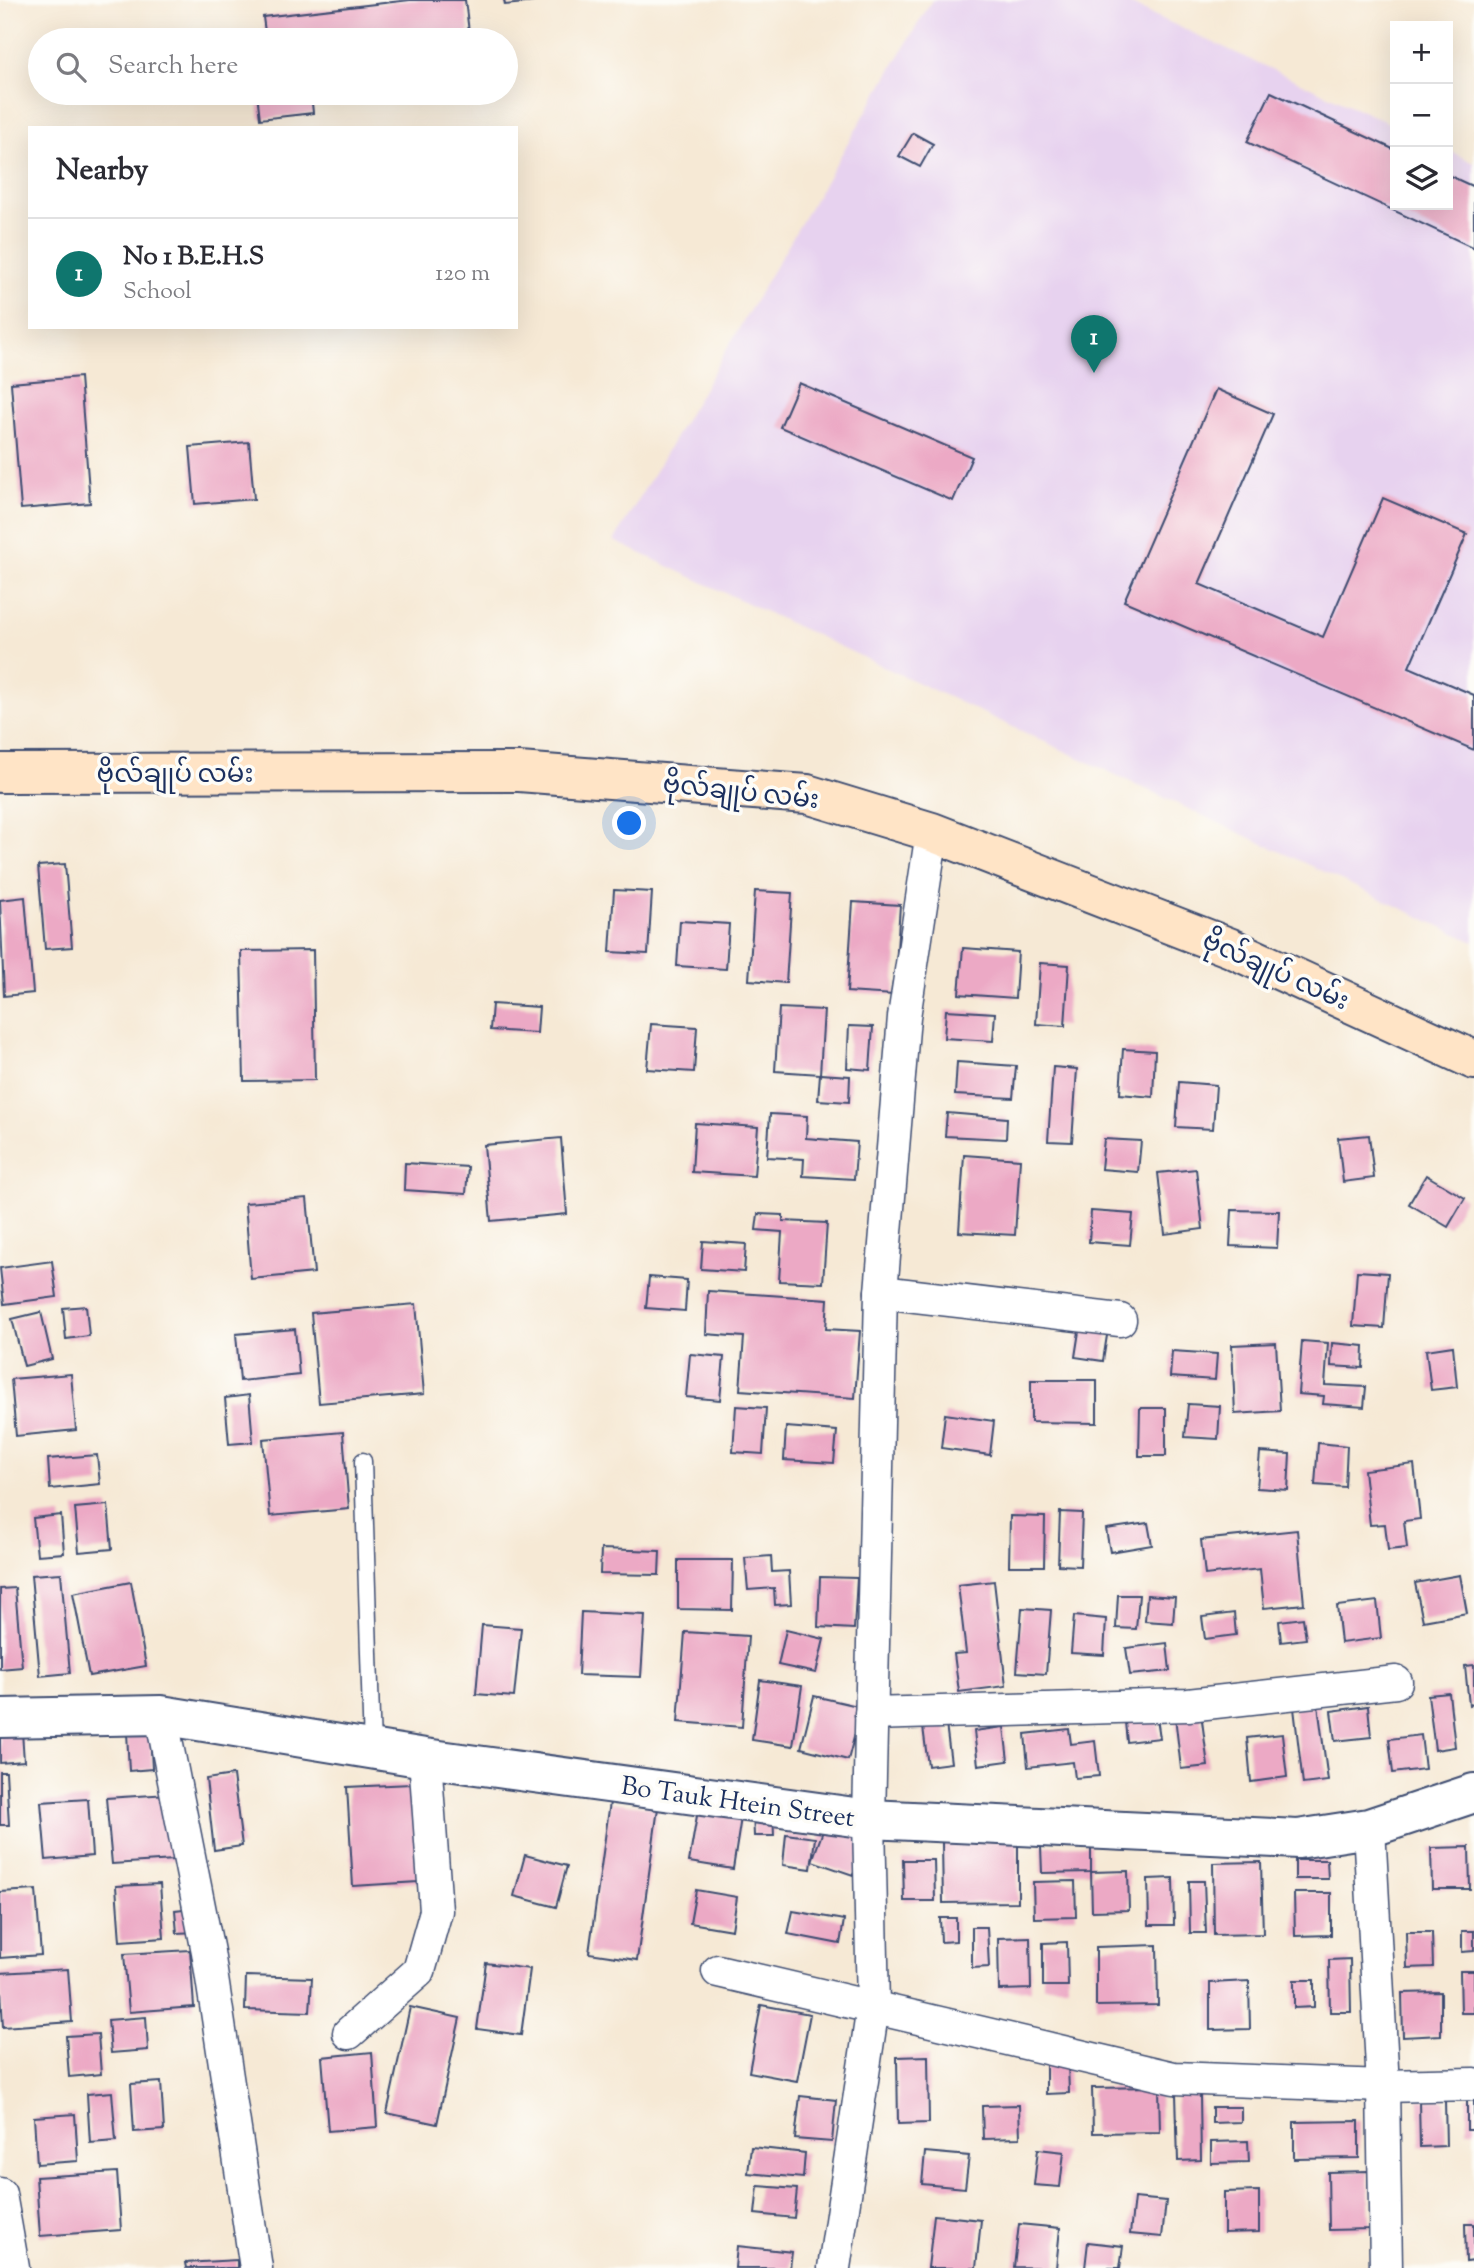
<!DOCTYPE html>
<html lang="en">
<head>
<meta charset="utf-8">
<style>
	:root { --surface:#fff; --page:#f2f2f3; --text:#2b2b33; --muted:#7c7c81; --line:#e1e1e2; --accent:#0f766e }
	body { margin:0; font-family:"Sorts Mill Goudy","Noto Sans Myanmar",serif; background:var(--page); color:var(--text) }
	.controls { position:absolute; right:21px; top:21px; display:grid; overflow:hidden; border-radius:0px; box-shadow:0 7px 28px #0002 }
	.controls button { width:63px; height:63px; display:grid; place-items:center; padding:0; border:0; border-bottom:2px solid var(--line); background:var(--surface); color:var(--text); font:35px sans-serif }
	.you { position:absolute; left:630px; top:824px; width:24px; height:24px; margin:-18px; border:5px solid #fff; border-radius:50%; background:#1a73e8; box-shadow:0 0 0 10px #1a73e833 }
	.badge { display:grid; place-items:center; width:46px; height:46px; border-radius:50%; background:var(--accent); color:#fff; font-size:23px; font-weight:700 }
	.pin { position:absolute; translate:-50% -58px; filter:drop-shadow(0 2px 4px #0008) }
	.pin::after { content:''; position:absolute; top:37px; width:24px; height:21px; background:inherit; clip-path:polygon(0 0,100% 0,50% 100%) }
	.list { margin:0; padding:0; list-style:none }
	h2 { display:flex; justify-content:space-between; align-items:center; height:91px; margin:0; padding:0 28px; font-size:30px }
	h2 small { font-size:23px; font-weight:400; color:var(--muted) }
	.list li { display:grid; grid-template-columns:46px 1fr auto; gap:21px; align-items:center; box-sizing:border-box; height:112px; padding:0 28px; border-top:2px solid var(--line) }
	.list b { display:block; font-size:26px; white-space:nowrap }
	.list p { margin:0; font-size:23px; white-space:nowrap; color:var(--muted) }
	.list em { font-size:23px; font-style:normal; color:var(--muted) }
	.icon { flex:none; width:38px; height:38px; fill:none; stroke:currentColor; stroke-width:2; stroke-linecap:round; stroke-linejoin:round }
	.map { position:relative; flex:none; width:1474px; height:2268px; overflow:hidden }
	.search { position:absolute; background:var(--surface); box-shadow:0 7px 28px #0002; left:28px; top:28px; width:490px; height:77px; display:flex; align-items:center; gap:18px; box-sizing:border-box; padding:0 24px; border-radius:38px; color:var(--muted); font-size:26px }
	.panel { position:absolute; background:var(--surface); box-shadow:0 7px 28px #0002; left:28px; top:126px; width:490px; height:203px; border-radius:0px }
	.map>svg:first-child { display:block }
	.built { fill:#e7d2ef }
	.building { fill:#eca9c5 }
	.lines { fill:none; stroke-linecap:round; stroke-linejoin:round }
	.service-casing { stroke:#3c4b70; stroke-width:19 }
	.minor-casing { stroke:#3c4b70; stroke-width:35 }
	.tertiary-casing { stroke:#3c4b70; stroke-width:42 }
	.secondary-casing { stroke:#3c4b70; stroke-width:42 }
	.service { stroke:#fff; stroke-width:16 }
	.minor { stroke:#fff; stroke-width:32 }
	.tertiary { stroke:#fff; stroke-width:38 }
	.secondary { stroke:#ffe4c6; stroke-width:38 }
	.labels { text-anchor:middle; stroke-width:7; stroke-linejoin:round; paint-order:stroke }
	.street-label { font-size:26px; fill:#1b2f5e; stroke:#fdfcf7 }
</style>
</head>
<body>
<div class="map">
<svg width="1474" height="2268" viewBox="0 0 1474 2268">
	<rect width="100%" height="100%" fill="#fdfcf7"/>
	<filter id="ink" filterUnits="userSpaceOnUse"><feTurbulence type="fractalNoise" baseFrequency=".0143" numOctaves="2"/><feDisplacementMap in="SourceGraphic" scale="14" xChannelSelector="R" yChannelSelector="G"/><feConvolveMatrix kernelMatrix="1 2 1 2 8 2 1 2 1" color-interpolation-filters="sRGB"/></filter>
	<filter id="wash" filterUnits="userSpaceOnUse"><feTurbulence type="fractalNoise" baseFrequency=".00686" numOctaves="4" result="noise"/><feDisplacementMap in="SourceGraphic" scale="28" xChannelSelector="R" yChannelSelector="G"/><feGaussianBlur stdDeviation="1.57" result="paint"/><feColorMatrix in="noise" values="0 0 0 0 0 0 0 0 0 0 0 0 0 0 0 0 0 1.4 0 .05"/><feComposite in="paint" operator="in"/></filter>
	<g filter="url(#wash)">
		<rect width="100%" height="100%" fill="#f6e9d5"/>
		<polygon class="built" points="932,0 1121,0 1395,126 1395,205 1448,205 1448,150 1474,163 1474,942 614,541"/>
		<g id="blocks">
			<g class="building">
				<polygon points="410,0 465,0 470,40 266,40 263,17"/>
				<polygon points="504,0 534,0 534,2 505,5"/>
				<polygon points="1271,92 1395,150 1395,205 1448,205 1448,175 1474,187 1474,248 1247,142"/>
				<polygon points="257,93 311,93 313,113 260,119"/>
				<polygon points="913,133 933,144 920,167 899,156"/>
				<polygon points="80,377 90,503 21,509 11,383"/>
				<polygon points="799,383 972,457 953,501 780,427"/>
				<polygon points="1216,389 1273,414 1199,584 1323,637 1383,498 1467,534 1409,667 1474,695 1474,750 1124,601"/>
				<polygon points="249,442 254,499 195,504 190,447"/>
				<polygon points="65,864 72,947 45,949 38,866"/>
				<polygon points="614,890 652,892 648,954 610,952"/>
				<polygon points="755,891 792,893 786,983 749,980"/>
				<polygon points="25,897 33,993 4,996 0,900"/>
				<polygon points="853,902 900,905 894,995 847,992"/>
				<polygon points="680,921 729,924 726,969 677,966"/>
				<polygon points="963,948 1018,952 1015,998 959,994"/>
				<polygon points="313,950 315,1080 244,1081 241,951"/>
				<polygon points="1040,963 1069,965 1065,1026 1036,1024"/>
				<polygon points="492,1004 539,1007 537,1033 490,1030"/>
				<polygon points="779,1008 824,1010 820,1074 775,1071"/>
				<polygon points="946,1010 995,1013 993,1041 944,1038"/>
				<polygon points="651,1024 697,1027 694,1072 647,1069"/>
				<polygon points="849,1026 873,1027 870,1070 847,1068"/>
				<polygon points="1123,1049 1155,1051 1153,1097 1120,1094"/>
				<polygon points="957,1062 1016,1066 1013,1098 955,1095"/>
				<polygon points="1053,1067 1077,1069 1072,1142 1048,1141"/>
				<polygon points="820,1074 850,1076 849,1102 818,1100"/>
				<polygon points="1179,1082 1216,1085 1213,1129 1176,1127"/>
				<polygon points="947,1113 1007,1118 1006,1139 945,1136"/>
				<polygon points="770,1114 807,1116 806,1138 857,1142 854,1179 803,1176 804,1159 767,1157"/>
				<polygon points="695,1123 758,1127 754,1176 692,1172"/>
				<polygon points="1369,1135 1374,1178 1343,1182 1338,1138"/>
				<polygon points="561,1138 567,1214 491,1221 484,1145"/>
				<polygon points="1104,1139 1141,1141 1138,1172 1101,1169"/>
				<polygon points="964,1155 1020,1159 1015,1235 959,1232"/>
				<polygon points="405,1163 468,1167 466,1194 404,1190"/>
				<polygon points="1196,1169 1203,1229 1165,1234 1158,1173"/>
				<polygon points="1426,1175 1465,1198 1448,1227 1409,1204"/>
				<polygon points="307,1198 314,1273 251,1279 245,1203"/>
				<polygon points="1232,1210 1279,1211 1277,1248 1230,1246"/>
				<polygon points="1091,1211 1133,1214 1130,1245 1089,1242"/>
				<polygon points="758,1214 783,1215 783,1221 827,1223 823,1283 779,1281 782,1232 756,1230"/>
				<polygon points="703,1241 746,1244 744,1272 701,1269"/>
				<polygon points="52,1261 57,1297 4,1304 0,1268"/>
				<polygon points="1357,1271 1388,1273 1384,1328 1353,1326"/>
				<polygon points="649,1277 687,1280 685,1311 646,1308"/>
				<polygon points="708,1291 828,1299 826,1329 860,1331 855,1398 740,1390 744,1337 706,1334"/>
				<polygon points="416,1304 424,1394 319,1403 311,1313"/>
				<polygon points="86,1306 89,1336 66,1339 63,1308"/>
				<polygon points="41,1312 52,1359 24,1366 12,1319"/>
				<polygon points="1080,1325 1108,1329 1103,1361 1075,1357"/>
				<polygon points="295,1329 299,1375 240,1381 236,1334"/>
				<polygon points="1302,1341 1328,1343 1325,1385 1366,1387 1364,1407 1323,1404 1324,1396 1298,1394"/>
				<polygon points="1276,1343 1280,1411 1235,1414 1232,1345"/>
				<polygon points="1332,1343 1364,1346 1363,1368 1331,1366"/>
				<polygon points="1453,1346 1457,1387 1431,1390 1426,1350"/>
				<polygon points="1172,1351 1217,1354 1215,1380 1170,1377"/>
				<polygon points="690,1354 724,1357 720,1400 686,1397"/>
				<polygon points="71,1374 76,1430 16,1436 11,1379"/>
				<polygon points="1031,1380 1097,1380 1097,1423 1031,1422"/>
				<polygon points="249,1395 253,1442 229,1444 225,1398"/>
				<polygon points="1188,1404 1220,1406 1218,1439 1185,1437"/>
				<polygon points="736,1406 766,1408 763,1454 733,1452"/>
				<polygon points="1140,1408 1166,1408 1166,1456 1139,1456"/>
				<polygon points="945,1414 994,1421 990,1455 941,1448"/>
				<polygon points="786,1427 837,1431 834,1463 784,1460"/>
				<polygon points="343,1432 349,1509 270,1516 263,1439"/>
				<polygon points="1318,1443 1347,1446 1345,1487 1315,1485"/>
				<polygon points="1260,1452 1290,1454 1288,1490 1257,1488"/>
				<polygon points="97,1455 100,1484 50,1489 48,1459"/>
				<polygon points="1414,1464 1420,1519 1404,1521 1407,1548 1388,1550 1385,1524 1370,1525 1364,1470"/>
				<polygon points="108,1505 112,1549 79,1552 75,1508"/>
				<polygon points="1060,1512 1082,1513 1080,1566 1058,1565"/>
				<polygon points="61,1515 64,1553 37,1555 33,1518"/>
				<polygon points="1010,1516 1045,1517 1044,1566 1009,1566"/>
				<polygon points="1148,1523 1152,1545 1110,1552 1106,1529"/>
				<polygon points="1297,1530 1304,1604 1264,1608 1260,1569 1205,1575 1201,1540"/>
				<polygon points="601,1549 660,1551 659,1575 600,1574"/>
				<polygon points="771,1556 772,1572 789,1571 791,1604 775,1605 774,1588 748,1590 745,1558"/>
				<polygon points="678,1560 733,1560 732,1610 678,1609"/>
				<polygon points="61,1573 70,1673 40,1676 31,1575"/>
				<polygon points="1460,1575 1467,1613 1423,1621 1415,1583"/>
				<polygon points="820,1577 857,1578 854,1629 818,1627"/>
				<polygon points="994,1581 1006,1686 959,1692 954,1654 966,1653 958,1585"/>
				<polygon points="131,1582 146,1666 89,1676 73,1593"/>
				<polygon points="15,1588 22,1667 0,1669 0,1589"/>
				<polygon points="1118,1595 1139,1595 1136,1629 1116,1628"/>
				<polygon points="1147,1595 1175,1597 1173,1623 1145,1621"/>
				<polygon points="1377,1601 1381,1638 1341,1643 1337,1606"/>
				<polygon points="1022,1608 1051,1610 1046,1674 1017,1672"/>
				<polygon points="581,1612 645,1615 641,1677 578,1675"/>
				<polygon points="1234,1613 1236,1635 1205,1639 1202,1617"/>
				<polygon points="1074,1616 1106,1619 1104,1655 1071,1653"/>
				<polygon points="1303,1618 1306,1639 1281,1642 1279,1621"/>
				<polygon points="482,1625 521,1628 514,1697 476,1694"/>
				<polygon points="786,1630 824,1639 816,1673 778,1665"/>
				<polygon points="685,1632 748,1636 742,1727 678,1722"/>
				<polygon points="1167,1643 1170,1671 1130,1675 1126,1648"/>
				<polygon points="1474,1665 1474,1704 1469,1705 1465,1666"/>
				<polygon points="760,1680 802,1686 793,1746 752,1740"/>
				<polygon points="1449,1693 1455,1747 1435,1750 1428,1695"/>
				<polygon points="814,1696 862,1707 848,1760 801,1748"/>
				<polygon points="1318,1705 1328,1781 1303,1784 1294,1708"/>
				<polygon points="1368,1706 1371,1737 1335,1741 1331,1711"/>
				<polygon points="1201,1713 1208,1766 1181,1769 1175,1716"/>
				<polygon points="1157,1718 1160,1738 1127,1742 1125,1722"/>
				<polygon points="946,1724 951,1763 928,1766 923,1727"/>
				<polygon points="1004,1727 1008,1761 978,1765 974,1731"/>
				<polygon points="1069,1729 1071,1744 1095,1741 1099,1776 1075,1778 1073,1762 1028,1767 1025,1734"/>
				<polygon points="150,1731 152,1769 129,1771 127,1732"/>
				<polygon points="22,1732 24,1761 0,1763 0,1734"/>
				<polygon points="1282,1734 1287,1777 1251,1782 1247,1738"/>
				<polygon points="1421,1735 1425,1769 1393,1773 1389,1739"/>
				<polygon points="0,1772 6,1772 9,1825 0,1825"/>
				<polygon points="233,1775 242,1846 214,1850 206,1779"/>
				<polygon points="411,1784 418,1882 353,1886 347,1787"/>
				<polygon points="169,1794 174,1860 112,1864 106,1798"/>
				<polygon points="88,1799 92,1856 46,1860 41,1802"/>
				<polygon points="610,1802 658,1808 637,1960 589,1953"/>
				<polygon points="699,1804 742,1811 733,1869 689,1862"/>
				<polygon points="773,1811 774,1836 754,1836 753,1812"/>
				<polygon points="827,1820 867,1833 853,1875 812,1861"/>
				<polygon points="786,1834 815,1838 811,1869 783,1865"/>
				<polygon points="1018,1840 1018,1902 943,1903 942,1842"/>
				<polygon points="1091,1845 1091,1872 1042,1873 1041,1846"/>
				<polygon points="1469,1847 1470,1889 1432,1889 1431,1848"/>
				<polygon points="525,1855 567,1866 556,1907 514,1896"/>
				<polygon points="903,1860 934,1860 935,1901 904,1901"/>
				<polygon points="1295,1860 1327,1860 1328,1879 1295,1879"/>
				<polygon points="1261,1862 1263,1934 1214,1935 1213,1863"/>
				<polygon points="1128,1871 1129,1910 1092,1911 1091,1872"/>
				<polygon points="1173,1878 1174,1925 1149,1925 1148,1879"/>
				<polygon points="1075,1881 1076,1917 1034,1918 1033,1882"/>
				<polygon points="1189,1881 1204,1881 1206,1933 1190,1933"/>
				<polygon points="160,1884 164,1938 120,1941 116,1886"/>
				<polygon points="36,1890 41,1955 0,1958 0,1892"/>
				<polygon points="696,1890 737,1897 732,1930 690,1923"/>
				<polygon points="1294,1893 1331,1893 1331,1935 1295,1936"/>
				<polygon points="193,1908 195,1932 177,1933 175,1910"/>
				<polygon points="793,1911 844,1920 840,1944 788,1934"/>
				<polygon points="940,1918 956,1918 956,1941 941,1942"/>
				<polygon points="972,1927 987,1927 989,1967 972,1968"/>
				<polygon points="1462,1931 1474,1931 1474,1951 1462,1952"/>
				<polygon points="1406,1932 1432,1932 1433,1967 1407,1968"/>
				<polygon points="1030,1937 1031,1989 999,1990 998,1938"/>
				<polygon points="1067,1942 1068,1986 1043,1986 1043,1943"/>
				<polygon points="1157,1945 1158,2005 1096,2006 1096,1947"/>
				<polygon points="190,1950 194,2007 129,2012 124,1954"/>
				<polygon points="1350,1959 1351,2012 1330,2012 1329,1960"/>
				<polygon points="486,1963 530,1969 521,2035 477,2029"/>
				<polygon points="68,1969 72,2022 3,2027 0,1973"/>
				<polygon points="1460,1971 1474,1971 1474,2013 1461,2013"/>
				<polygon points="246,1976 312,1978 310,2012 245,2010"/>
				<polygon points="1294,1980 1314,1980 1314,2007 1294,2008"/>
				<polygon points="1249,1981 1250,2029 1210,2030 1210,1983"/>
				<polygon points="1441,1992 1441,2035 1403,2037 1402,1993"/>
				<polygon points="761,2005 810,2014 797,2081 749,2072"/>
				<polygon points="410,2007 460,2018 437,2124 387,2113"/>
				<polygon points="146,2017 148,2050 111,2053 108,2020"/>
				<polygon points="98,2034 101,2074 69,2077 66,2036"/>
				<polygon points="372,2052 377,2127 328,2131 322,2057"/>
				<polygon points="928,2056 929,2123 898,2124 897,2057"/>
				<polygon points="1068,2063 1069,2093 1046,2094 1046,2064"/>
				<polygon points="161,2082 164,2130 134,2132 131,2084"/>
				<polygon points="1159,2087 1160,2132 1093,2133 1092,2088"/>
				<polygon points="112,2092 116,2141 90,2143 87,2094"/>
				<polygon points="1176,2094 1200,2094 1201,2160 1178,2161"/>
				<polygon points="800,2096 836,2100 832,2142 795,2139"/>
				<rect x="1467" y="2097" width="7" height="33"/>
				<polygon points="1419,2100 1445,2100 1446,2146 1420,2147"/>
				<polygon points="1019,2105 1020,2138 983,2139 982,2106"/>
				<polygon points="1212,2107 1241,2107 1241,2122 1212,2123"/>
				<polygon points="75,2114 78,2161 37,2164 34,2117"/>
				<polygon points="1359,2121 1359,2158 1294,2159 1294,2122"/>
				<polygon points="1248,2141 1249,2162 1211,2163 1211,2142"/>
				<polygon points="751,2147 805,2153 803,2178 748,2173"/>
				<polygon points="1038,2149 1064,2152 1060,2187 1034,2185"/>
				<polygon points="925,2152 969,2156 965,2188 922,2184"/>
				<polygon points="1368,2171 1370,2229 1329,2230 1328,2172"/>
				<polygon points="117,2172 121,2230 40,2236 36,2177"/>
				<polygon points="758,2186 797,2189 794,2218 755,2214"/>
				<polygon points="1259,2191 1259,2232 1224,2233 1224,2192"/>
				<polygon points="1134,2198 1166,2201 1162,2237 1130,2234"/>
				<polygon points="934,2215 981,2220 976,2268 928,2268"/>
				<polygon points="1019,2224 1060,2228 1056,2268 1014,2267"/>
				<polygon points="1465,2224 1474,2224 1474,2261 1466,2262"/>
				<polygon points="1088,2242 1123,2246 1120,2268 1085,2268"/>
				<polygon points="737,2246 792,2252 790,2268 735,2268"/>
				<polygon points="237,2260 237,2268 186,2268 185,2263"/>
			</g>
		</g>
	</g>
	<g filter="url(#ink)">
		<use href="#blocks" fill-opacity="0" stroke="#3c4b70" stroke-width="2"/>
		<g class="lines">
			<g class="service-casing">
				<polyline id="service" points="363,1461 372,1749"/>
			</g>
			<g class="minor-casing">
				<g id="minor">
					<polyline points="881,1292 1120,1320"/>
					<polyline points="871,1714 1188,1705 1396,1682"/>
					<polyline points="161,1715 208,1952 256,2268"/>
					<polyline points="1369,1828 1383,2086 1386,2268"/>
					<polyline points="718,1971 1174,2078 1383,2086 1474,2084"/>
					<polyline points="349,2033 419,1971 436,1911 425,1758"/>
					<polyline points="0,2194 13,2268"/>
					<polyline points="834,2268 873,2007 869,1819 881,1292 904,1017 932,832"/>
				</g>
			</g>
			<g class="tertiary-casing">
				<polyline id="tertiary" points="0,1718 161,1715 425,1758 869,1819 1298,1839 1369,1828 1474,1793"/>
			</g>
			<g class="secondary-casing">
				<polyline id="secondary" points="0,773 519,772 807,794 932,832 1231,948 1474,1060"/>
			</g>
			<use href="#service" class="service"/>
			<use href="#minor" class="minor"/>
			<use href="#tertiary" class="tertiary"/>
			<use href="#secondary" class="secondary"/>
		</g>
	</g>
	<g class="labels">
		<g class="street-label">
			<text x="175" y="782">ဗိုလ်ချုပ် လမ်း</text>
			<text transform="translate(741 791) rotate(6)" y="9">ဗိုလ်ချုပ် လမ်း</text>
			<text transform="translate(1276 970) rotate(24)" y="9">ဗိုလ်ချုပ် လမ်း</text>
			<text transform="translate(738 1801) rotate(8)" y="9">Bo Tauk Htein Street</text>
		</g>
	</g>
</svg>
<div class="controls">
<button>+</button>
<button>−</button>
<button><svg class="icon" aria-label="layers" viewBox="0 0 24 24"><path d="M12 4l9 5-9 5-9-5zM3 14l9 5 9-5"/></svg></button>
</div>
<div class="you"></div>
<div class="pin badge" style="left:1094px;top:373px">1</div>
<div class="search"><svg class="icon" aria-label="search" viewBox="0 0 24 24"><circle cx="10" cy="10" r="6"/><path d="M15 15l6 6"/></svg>Search here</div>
<section class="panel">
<h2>Nearby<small></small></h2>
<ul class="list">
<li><span class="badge">1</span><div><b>No 1 B.E.H.S</b><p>School</p></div><em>120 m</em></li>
</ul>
</section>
</div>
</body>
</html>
